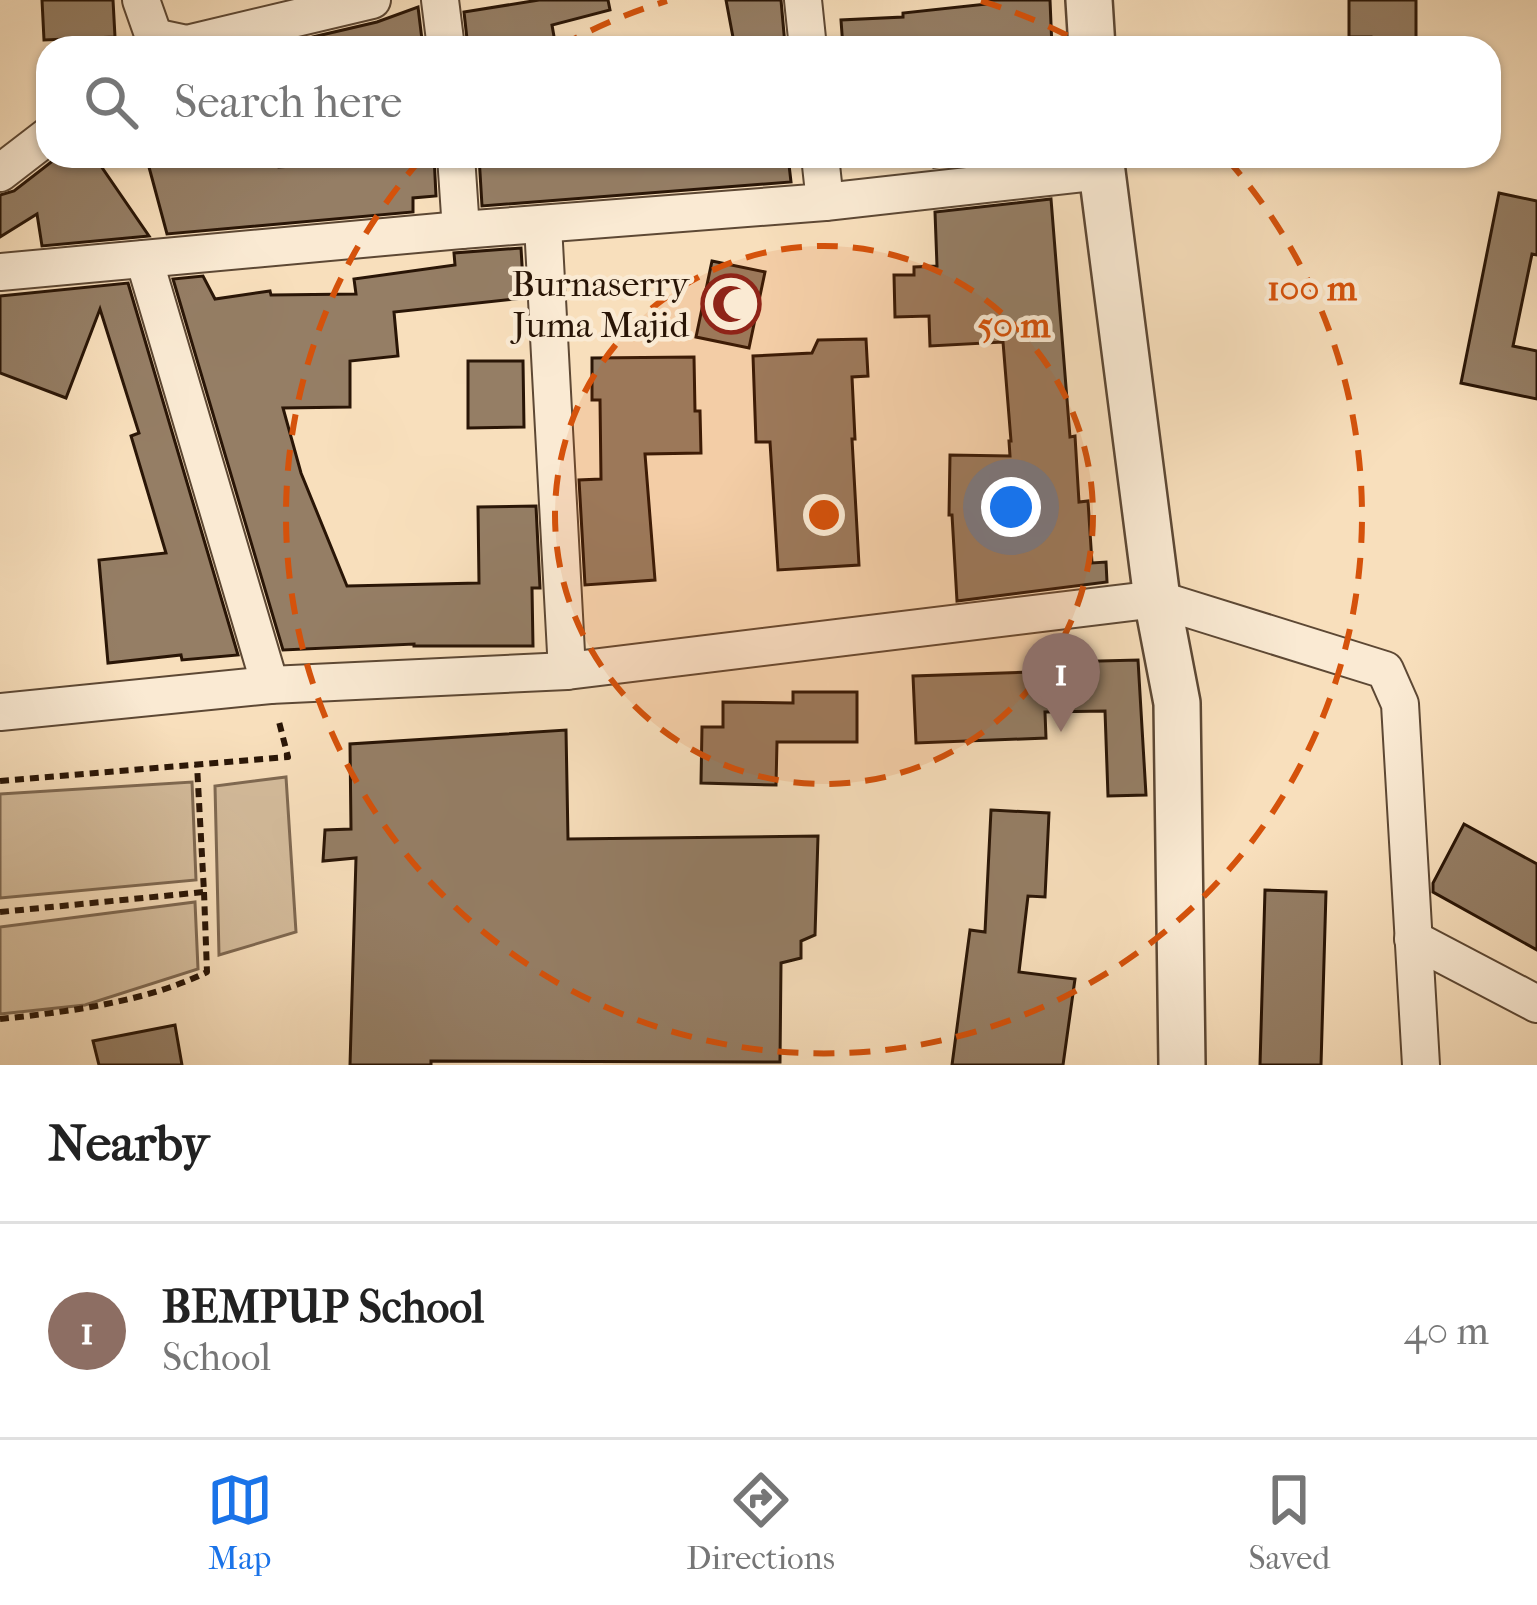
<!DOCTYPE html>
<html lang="en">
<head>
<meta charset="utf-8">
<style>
	:root { --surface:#fff; --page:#f2f2f2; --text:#222; --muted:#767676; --line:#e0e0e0; --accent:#1a73e8 }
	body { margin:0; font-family:"IM FELL French Canon",serif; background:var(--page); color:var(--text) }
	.you { position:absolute; left:1011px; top:507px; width:42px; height:42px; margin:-30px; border:9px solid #fff; border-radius:50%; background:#1a73e8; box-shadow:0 0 0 18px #1a73e833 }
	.badge { display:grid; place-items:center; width:78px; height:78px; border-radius:50%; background:var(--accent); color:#fff; font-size:39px; font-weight:700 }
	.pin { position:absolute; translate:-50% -99px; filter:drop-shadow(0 3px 6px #0008) }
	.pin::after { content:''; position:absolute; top:63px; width:42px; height:36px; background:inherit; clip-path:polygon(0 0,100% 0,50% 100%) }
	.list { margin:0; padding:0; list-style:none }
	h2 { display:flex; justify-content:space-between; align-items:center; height:156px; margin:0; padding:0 48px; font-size:51px }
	h2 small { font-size:39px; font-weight:400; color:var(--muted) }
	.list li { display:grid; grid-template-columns:78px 1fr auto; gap:36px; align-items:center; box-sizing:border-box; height:216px; padding:0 48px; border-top:3px solid var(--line) }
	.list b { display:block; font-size:45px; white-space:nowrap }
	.list p { margin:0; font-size:39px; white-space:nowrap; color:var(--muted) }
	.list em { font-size:39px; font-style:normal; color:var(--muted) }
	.icon { flex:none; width:66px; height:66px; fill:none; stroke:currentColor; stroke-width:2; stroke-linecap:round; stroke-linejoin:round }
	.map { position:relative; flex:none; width:1537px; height:1065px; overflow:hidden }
	.search { position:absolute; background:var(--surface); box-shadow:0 3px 9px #0004; left:36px; right:36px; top:36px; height:132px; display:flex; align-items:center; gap:30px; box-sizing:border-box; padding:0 42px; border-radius:36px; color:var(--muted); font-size:45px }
	.sheet { height:372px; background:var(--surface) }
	nav { display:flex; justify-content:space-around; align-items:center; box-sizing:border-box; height:168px; border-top:3px solid var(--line); background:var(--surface); font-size:33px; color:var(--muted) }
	nav a { display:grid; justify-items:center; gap:6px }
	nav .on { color:var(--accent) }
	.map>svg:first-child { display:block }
	.green { fill:#d5bd9d; stroke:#7f6952; stroke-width:3 }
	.building { fill:#957e65; stroke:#291506; stroke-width:3 }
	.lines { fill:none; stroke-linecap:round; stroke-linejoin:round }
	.minor-casing { stroke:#5d4834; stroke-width:40 }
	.tertiary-casing { stroke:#5d4834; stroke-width:50 }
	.path { stroke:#291506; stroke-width:6; stroke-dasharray:9 6; stroke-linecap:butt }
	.minor { stroke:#faead3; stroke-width:36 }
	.tertiary { stroke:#faead3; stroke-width:45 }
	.ring { fill:none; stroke:#d5520b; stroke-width:6; stroke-dasharray:21 15 }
	.labels { text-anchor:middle; stroke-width:9; stroke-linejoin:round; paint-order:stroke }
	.poi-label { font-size:36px; fill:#291506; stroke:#faead3; text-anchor:end }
	.centre { fill:#d5520b; stroke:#faead3; stroke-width:6 }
	.ring-label { font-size:36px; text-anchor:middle; font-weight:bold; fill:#d5520b; stroke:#faead3; stroke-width:9; stroke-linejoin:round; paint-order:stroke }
</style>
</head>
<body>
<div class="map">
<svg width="1537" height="1065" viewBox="0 0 1537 1065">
	<rect width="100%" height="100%" fill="#f8dfbc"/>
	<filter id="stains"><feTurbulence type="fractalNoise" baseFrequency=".00167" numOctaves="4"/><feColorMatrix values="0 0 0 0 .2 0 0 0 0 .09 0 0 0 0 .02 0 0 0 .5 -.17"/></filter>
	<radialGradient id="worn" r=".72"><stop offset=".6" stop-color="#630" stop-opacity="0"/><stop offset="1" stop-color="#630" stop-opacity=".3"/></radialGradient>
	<g class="green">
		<polygon points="286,777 296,932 219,955 215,786"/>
		<polygon points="192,782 196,880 0,898 0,794"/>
		<polygon points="195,902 198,969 85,1005 0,1014 0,927"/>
	</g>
	<g class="building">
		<polygon points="42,0 113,0 115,37 44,40"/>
		<polygon points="539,0 608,0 610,10 552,25 556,48 468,48 464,12"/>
		<polygon points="726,0 781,0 785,45 769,48 735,48"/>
		<polygon points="986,0 1050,0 1052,48 843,48 841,20 903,17 903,13 987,4"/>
		<polygon points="1349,0 1416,0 1416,48 1371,48 1371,37 1349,37"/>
		<polygon points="418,7 423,48 315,48 313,37 377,22"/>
		<polygon points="59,156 94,156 149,236 42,246 37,214 0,237 0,195 14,191"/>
		<polygon points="146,156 278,156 279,167 351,162 351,159 434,156 436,196 413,198 413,212 167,234"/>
		<polygon points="479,156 788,156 791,182 482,206"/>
		<polygon points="934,156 1033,156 934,167"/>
		<polygon points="1499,193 1537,201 1537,255 1532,254 1513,346 1537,351 1537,399 1461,383"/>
		<polygon points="1051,199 1070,437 1075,436 1079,502 1088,501 1092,563 1106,562 1107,582 957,601 952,515 949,515 950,455 1010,456 1009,441 1011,441 1003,342 930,346 929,316 895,317 894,275 914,275 914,267 937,266 935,212"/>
		<polygon points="521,248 524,298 394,312 398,356 350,361 350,407 283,408 301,473 347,586 479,583 478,507 536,506 540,588 532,588 533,646 414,646 414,644 283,650 173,279 203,276 215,299 270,291 271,295 356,294 354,279 455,265 454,253"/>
		<polygon points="712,261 765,272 749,348 696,337"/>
		<polygon points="128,283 238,655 182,660 181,655 108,663 99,560 166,553 131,436 139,433 100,309 66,398 0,373 0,296"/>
		<polygon points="866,339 868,376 852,377 855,439 852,439 859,565 778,570 770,442 756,442 753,356 812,353 818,340"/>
		<polygon points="694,357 695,411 700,411 701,453 645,454 655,580 585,585 579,480 601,479 600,400 592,400 592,358"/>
		<polygon points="468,361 523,361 524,427 468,428"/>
		<polygon points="1138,660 1146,795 1108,796 1105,711 1045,712 1046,738 916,743 913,676 1062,671 1062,662"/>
		<polygon points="793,692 857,692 857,742 777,742 776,785 701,783 702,727 723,727 723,702 793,703"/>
		<polygon points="566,730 568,839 818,836 815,935 801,941 801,958 781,963 780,1062 431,1061 431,1065 350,1065 356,858 323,861 325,830 351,829 350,744"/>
		<polygon points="991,810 1049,813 1045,897 1028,896 1019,972 1075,979 1063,1065 952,1065 970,930 985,932"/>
		<polygon points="1464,824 1537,864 1537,950 1433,892 1433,883"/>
		<polygon points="1265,890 1326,892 1321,1065 1260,1065"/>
		<polygon points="175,1025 182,1065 99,1065 93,1041"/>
	</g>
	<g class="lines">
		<g class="minor-casing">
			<g id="minor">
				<polyline points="141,0 154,37"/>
				<polyline points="440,0 446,48"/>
				<polyline points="803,0 808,48"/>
				<polyline points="154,37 187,44 372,0"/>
				<polyline points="456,156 461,230"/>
				<polyline points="0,173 48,136"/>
				<polyline points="825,202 1101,171"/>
				<polyline points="543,225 567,671"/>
				<polyline points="144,259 270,685"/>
				<polyline points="0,272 461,230 825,202 820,156"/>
				<polyline points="0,712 270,685 567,671 1157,599 1385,670 1400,704 1421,1065"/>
				<polyline points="1413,939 1537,1004"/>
			</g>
		</g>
		<g class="tertiary-casing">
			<g id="tertiary">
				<polyline points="1089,0 1092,48"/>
				<polyline points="1100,156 1157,599 1177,703 1182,1065"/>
			</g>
		</g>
		<g class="path">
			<polyline points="0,781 288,757 278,718"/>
			<polyline points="0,912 204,892 197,765"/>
			<path d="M0,1019C67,1012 146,1002 207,972L204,892"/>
		</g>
		<use href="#minor" class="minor"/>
		<use href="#tertiary" class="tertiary"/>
	</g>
	<circle cx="824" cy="515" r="269" fill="#d5520b" fill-opacity=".12"/>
	<g class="ring">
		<circle cx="824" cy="515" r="269"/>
		<path d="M559 47A538 538 0 0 1 667 1M981 1A538 538 0 0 1 1089 47M1227 159A538 538 0 1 1 421 159"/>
	</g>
	<defs>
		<g id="mosque-ring" transform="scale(3)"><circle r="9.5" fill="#faead3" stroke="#8f2418" stroke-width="1.5"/><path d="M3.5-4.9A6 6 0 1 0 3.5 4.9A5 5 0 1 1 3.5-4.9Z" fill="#8f2418"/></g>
	</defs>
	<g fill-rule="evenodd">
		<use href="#mosque-ring" x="731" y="304"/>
	</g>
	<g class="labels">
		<g class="poi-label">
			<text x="689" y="296">Burnaserry<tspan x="689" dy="41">Juma Majid</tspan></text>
		</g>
	</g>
	<circle cx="824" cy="515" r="18" class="centre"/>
	<g class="ring-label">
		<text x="1312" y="300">100 m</text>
		<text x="1014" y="337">50 m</text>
	</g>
	<rect width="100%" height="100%" filter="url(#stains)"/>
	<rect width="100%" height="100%" fill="url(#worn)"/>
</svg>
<div class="you"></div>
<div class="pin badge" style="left:1061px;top:732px;background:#8d6e63">1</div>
<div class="search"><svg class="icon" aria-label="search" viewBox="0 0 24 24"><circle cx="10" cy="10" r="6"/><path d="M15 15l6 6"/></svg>Search here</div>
</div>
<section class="sheet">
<h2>Nearby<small></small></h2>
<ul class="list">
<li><span class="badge" style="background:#8d6e63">1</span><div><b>BEMPUP School</b><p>School</p></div><em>40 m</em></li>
</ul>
</section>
<nav>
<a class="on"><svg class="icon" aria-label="map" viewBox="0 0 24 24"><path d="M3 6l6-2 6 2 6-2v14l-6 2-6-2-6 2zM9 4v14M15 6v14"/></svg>Map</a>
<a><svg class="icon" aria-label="directions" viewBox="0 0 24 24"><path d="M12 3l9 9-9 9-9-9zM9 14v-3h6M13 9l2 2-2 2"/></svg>Directions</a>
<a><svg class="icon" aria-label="saved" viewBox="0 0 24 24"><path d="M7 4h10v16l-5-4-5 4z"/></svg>Saved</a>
</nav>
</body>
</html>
